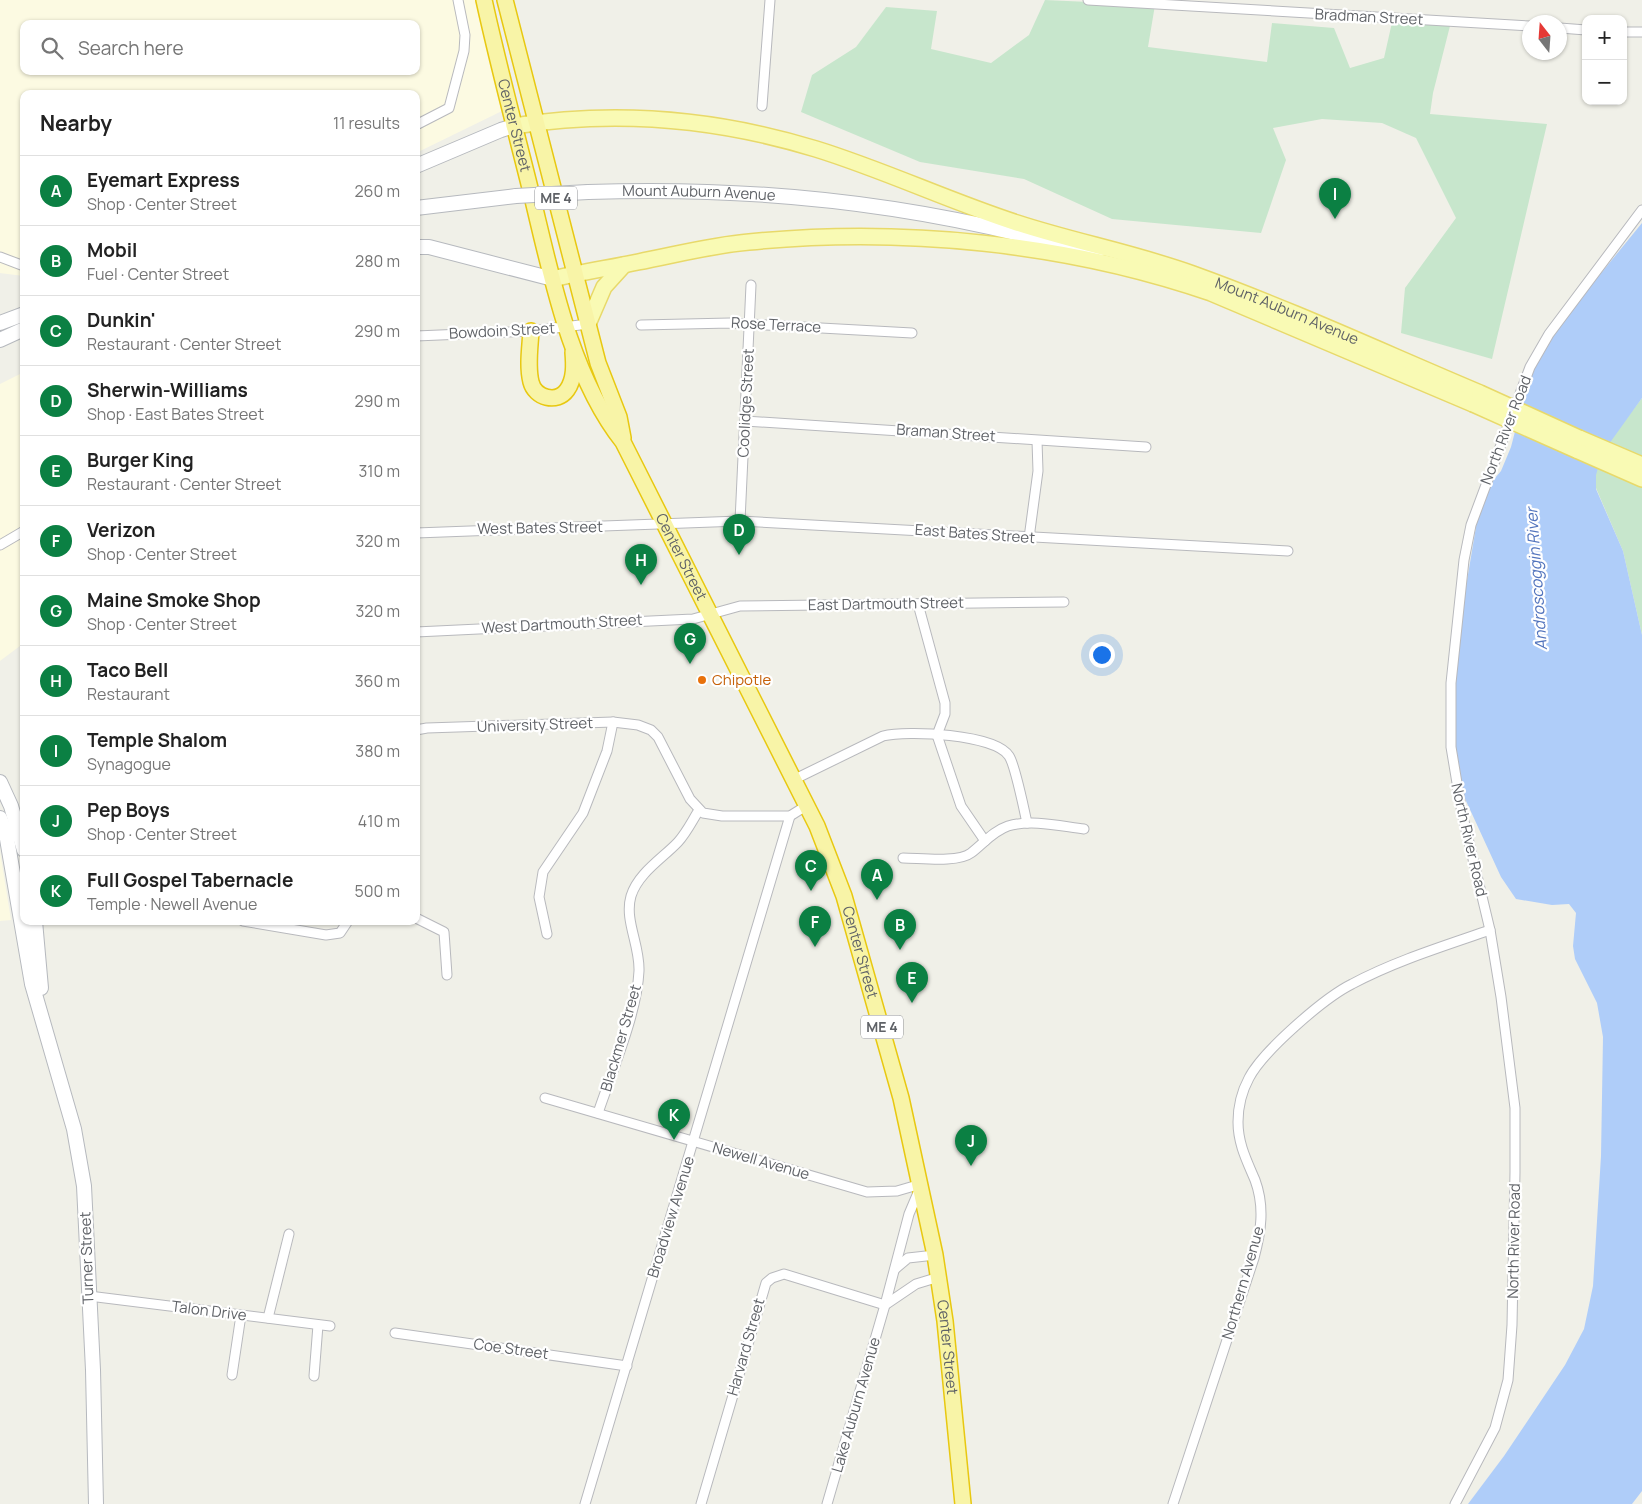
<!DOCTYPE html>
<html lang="en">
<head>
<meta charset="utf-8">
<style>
	:root { --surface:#fff; --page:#f2f2f2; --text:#222; --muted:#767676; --line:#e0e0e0; --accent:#0b8043 }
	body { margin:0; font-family:Manrope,sans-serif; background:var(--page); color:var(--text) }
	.controls { position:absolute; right:15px; top:15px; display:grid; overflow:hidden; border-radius:10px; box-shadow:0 1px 4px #0004 }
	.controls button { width:45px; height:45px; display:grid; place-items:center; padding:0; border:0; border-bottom:1px solid var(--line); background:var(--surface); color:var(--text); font:25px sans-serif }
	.compass { position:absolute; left:1522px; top:15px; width:45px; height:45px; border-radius:50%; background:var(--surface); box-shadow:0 1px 4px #0004; rotate:343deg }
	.you { position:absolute; left:1101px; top:654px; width:18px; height:18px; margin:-12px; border:4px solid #fff; border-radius:50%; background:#1a73e8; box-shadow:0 0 0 8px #1a73e833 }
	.badge { display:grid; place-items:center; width:32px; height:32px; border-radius:50%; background:var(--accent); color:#fff; font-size:16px; font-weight:700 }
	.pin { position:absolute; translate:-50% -41px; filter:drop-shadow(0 1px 2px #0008) }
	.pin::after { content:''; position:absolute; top:26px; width:18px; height:15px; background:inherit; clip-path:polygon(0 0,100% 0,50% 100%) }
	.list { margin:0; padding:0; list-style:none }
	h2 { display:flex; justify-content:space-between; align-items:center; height:65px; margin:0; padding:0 20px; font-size:21px }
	h2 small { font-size:16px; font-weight:400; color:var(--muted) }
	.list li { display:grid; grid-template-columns:32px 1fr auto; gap:15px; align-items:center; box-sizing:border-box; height:70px; padding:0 20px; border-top:1px solid var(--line) }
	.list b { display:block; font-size:19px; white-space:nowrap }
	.list p { margin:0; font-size:16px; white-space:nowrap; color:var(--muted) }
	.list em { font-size:16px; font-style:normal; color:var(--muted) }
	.icon { flex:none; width:28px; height:28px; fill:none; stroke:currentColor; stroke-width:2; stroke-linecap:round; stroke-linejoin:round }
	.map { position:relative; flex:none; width:1642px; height:1504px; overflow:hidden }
	.search { position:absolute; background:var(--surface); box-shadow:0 1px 4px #0004; left:20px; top:20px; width:400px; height:55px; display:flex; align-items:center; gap:12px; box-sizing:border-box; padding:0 18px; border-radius:10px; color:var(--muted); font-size:19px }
	.panel { position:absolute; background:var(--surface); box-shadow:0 1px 4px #0004; left:20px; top:90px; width:400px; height:835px; border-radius:10px }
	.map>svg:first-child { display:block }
	.commercial { fill:#fcfae2; fill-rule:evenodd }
	.green { fill:#c7e6cc }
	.water { fill:#afcdf9 }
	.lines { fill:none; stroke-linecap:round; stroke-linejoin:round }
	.minor-casing { stroke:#b8b9bd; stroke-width:11 }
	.secondary-casing { stroke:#b6b9be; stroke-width:16 }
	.primary-casing { stroke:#e8d96a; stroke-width:18 }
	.trunk-casing { stroke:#e8c811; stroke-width:18 }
	.minor { stroke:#fff; stroke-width:9 }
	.secondary { stroke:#fff; stroke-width:14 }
	.primary { stroke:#f9fab4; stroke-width:15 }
	.trunk { stroke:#f8f4a7; stroke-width:15 }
	.secondary-bridge-casing { stroke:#b6b9be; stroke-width:16; stroke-linecap:butt }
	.primary-bridge-casing { stroke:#e8d96a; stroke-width:18; stroke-linecap:butt }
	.secondary-bridge { stroke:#fff; stroke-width:14 }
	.primary-bridge { stroke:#f9fab4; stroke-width:15 }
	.food-dot { fill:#e8710a; stroke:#fff; stroke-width:2 }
	.labels { text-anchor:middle; stroke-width:4.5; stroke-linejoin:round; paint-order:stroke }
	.shield { fill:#fff; stroke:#8f9195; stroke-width:1 }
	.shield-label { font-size:14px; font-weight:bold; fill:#5f6267 }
	.street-label { font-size:15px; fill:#5f6267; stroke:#fff }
	.food-label { font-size:15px; fill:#c56008; stroke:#fff; text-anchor:start }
	.water-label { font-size:16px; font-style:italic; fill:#5274bd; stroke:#fff }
</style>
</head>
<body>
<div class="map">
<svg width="1642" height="1504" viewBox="0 0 1642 1504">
	<rect width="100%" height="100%" fill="#f0f0e8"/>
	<g class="commercial">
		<path d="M0,0H475L502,111L416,153V94H24V276L0,273ZM24,24H416V71H24Z"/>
		<polygon points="24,372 24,643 0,661 0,384"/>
		<polygon points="0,852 11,920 0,921"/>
	</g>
	<g class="green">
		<polygon points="1045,0 1155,5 1148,47 1267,62 1272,23 1334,28 1350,68 1384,58 1393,18 1451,22 1433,93 1430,114 1547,124 1492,359 1401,333 1405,288 1456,218 1416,138 1382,123 1322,119 1273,128 1286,160 1261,233 1112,219 1024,179 920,162 801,112 812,75 856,47 886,7 937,11 931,49 991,63 1029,35"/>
		<polygon points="1642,398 1642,635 1623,551 1596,488 1595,475 1600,457 1608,443"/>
	</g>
	<polygon class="water" points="1642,223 1642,398 1609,444 1601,457 1596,475 1596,489 1623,551 1642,635 1642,1491 1632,1504 1468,1504 1504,1456 1565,1365 1584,1329 1593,1286 1601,1156 1603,1037 1597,1003 1575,959 1573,946 1576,913 1569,904 1552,905 1516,899 1501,877 1461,790 1453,767 1454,658 1477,521 1490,484 1501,471 1511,447 1526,389 1539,357 1562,321"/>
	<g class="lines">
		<g class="minor-casing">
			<g id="minor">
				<polyline points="1088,0 1530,26"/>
				<polyline points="1560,28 1586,30"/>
				<polyline points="1623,32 1642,32"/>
				<polyline points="762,106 770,0"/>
				<polyline points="416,125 449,108 464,51 465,35 458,0"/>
				<polyline points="0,257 24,266"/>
				<polyline points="641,325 730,323 912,333"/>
				<polyline points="416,336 531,331 588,324"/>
				<polyline points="745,421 1146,447"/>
				<polyline points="740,521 751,285"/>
				<polyline points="416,533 740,521 1288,551"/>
				<polyline points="1029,538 1038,471 1037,441"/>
				<polyline points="0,545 24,531"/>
				<polyline points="918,604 945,703 945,714 937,735 961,806 985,841"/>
				<polyline points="416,632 693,619 740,606 1064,602"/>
				<polyline points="416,730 427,728 613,722 638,725 651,730 658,737 690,799 703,813 722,816 790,816 806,806"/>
				<path d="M793,780L883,736C907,730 995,734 1009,756C1015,765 1024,809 1027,823"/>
				<path d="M903,858C920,858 958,863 971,853C983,844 993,831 1008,826C1032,819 1060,826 1084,829"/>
				<polyline points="416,918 444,932 447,975"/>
				<polyline points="243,921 326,935 340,933 348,921"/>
				<polyline points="547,934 539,897 543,872 583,813 607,751 613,722"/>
				<polyline points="545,1098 867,1192 897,1191 921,1184"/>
				<path d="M598,1113C612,1071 637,1014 639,971C640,945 624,920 631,896C638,873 663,858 678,842C687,832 692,821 699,810"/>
				<polyline points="895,1269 908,1258 935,1255"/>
				<polyline points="89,1296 330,1326"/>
				<polyline points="885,1305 916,1284 939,1277"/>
				<polyline points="268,1318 289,1234"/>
				<polyline points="395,1333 627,1366"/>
				<polyline points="232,1375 241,1315"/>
				<polyline points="314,1376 318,1325"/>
				<polyline points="585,1504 790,816"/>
				<polyline points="701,1504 766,1283 772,1278 784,1274 885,1305"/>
				<polyline points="827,1504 885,1305 909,1214 920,1188"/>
				<path d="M1173,1504L1254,1258C1261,1232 1265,1207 1255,1180C1247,1161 1238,1144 1238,1122C1238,1108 1242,1091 1249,1078C1263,1051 1324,998 1352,984C1395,961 1444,946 1490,930"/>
				<polyline points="1455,1504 1495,1428 1508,1380 1512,1325 1515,1172 1515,1108 1501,997 1490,930 1462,813 1451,747 1451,683 1464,560 1471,525 1530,367 1549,334 1642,210"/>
			</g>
		</g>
		<g class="secondary-casing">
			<g id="secondary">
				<polyline points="416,166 501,130 514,126"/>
				<path id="s1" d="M588,192C759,186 932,205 1096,255"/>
				<polyline points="416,208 516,196"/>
				<polyline points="416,247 429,247 553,279"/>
				<polyline points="0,323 24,314"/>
				<polyline points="0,340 24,329"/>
				<polyline points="0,782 11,806 24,850"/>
				<polyline points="0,818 6,833 32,984 74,1129 84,1186 93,1370 96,1504"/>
				<polyline points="35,921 41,988"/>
			</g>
		</g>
		<g class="primary-casing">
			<g id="primary">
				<path id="s2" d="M514,126C615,110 718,119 816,149C884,170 949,201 1017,223C1075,242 1135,253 1193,274C1290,309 1385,353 1480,393"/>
				<path d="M553,279C581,272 610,268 638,262C675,255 712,245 749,242C902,227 1066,243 1211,293L1473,404"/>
				<polyline points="588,324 604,287 624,265"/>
				<polyline points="1579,438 1642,465"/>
				<polyline points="1576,450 1642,479"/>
			</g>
		</g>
		<g class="trunk-casing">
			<g id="trunk">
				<path id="s3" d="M484,0C498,64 515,128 531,192C551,274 570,375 623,442L817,826L844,896L901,1098L935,1255L945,1321L963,1504"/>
				<polyline points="505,0 598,363 619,417 623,438"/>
				<path d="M531,331C530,348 527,366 531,382C535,398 557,404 567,390C575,379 574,364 573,352"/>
			</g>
		</g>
		<use href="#minor" class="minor"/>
		<use href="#secondary" class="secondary"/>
		<use href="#primary" class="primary"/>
		<use href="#trunk" class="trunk"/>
		<g class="secondary-bridge-casing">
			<polyline id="secondary-bridge" points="516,196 588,192"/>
		</g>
		<g class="primary-bridge-casing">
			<g id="primary-bridge">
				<polyline points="1480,393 1579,438"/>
				<polyline points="1473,404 1576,450"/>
			</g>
		</g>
		<use href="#secondary-bridge" class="secondary-bridge"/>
		<use href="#primary-bridge" class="primary-bridge"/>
	</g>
	<circle class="food-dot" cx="702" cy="680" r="5"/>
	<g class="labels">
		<g class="shield">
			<rect x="535" y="186.5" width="42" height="23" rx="4"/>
			<rect x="861" y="1015.5" width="42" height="23" rx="4"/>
		</g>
		<g class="shield-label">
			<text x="556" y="203">ME 4</text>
			<text x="882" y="1032">ME 4</text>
		</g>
		<g class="street-label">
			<text transform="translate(1369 17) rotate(3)" y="5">Bradman Street</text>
			<text dy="5" stroke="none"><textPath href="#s3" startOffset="129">Center Street</textPath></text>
			<text dy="5" stroke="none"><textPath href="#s1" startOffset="111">Mount Auburn Avenue</textPath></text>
			<text dy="5" stroke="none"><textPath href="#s2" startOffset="804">Mount Auburn Avenue</textPath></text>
			<text transform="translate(776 325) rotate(3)" y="5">Rose Terrace</text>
			<text transform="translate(502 331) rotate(-3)" y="5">Bowdoin Street</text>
			<text transform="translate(746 403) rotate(-87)" y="5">Coolidge Street</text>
			<text transform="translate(1506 430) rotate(-69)" y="5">North River Road</text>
			<text transform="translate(946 433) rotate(4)" y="5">Braman Street</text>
			<text transform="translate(540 528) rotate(-1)" y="5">West Bates Street</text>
			<text transform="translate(975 534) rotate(4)" y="5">East Bates Street</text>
			<text dy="5" stroke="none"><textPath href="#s3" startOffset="595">Center Street</textPath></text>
			<text transform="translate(886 604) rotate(-1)" y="5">East Dartmouth Street</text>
			<text transform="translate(562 624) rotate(-3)" y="5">West Dartmouth Street</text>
			<text transform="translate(535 725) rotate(-2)" y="5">University Street</text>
			<text transform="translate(1469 840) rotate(77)" y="5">North River Road</text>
			<text dy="5" stroke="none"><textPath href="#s3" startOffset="1030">Center Street</textPath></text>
			<text transform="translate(621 1038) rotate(-74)" y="5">Blackmer Street</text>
			<text transform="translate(761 1161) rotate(16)" y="5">Newell Avenue</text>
			<text transform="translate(671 1217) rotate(-73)" y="5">Broadview Avenue</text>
			<text transform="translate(1514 1241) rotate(-89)" y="5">North River Road</text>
			<text transform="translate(87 1258) rotate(-92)" y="5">Turner Street</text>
			<text transform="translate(1243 1283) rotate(-74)" y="5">Northern Avenue</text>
			<text transform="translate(209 1311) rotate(7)" y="5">Talon Drive</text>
			<text transform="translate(746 1347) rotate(-74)" y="5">Harvard Street</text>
			<text dy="5" stroke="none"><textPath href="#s3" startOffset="1435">Center Street</textPath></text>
			<text transform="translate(511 1349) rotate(8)" y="5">Coe Street</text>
			<text transform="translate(856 1405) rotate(-74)" y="5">Lake Auburn Avenue</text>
		</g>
		<g class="food-label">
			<text x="712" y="685">Chipotle</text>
		</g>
		<g class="water-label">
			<text transform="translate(1536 579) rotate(-94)" y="6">Androscoggin River</text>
		</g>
	</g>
</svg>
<div class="controls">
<button>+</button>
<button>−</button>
</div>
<svg class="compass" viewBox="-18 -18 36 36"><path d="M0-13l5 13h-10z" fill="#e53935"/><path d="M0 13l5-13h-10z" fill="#767676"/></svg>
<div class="you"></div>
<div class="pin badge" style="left:877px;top:900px">A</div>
<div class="pin badge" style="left:900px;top:950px">B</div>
<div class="pin badge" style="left:811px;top:891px">C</div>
<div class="pin badge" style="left:739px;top:555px">D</div>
<div class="pin badge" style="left:912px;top:1003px">E</div>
<div class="pin badge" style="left:815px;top:947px">F</div>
<div class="pin badge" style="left:690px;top:664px">G</div>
<div class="pin badge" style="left:641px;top:585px">H</div>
<div class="pin badge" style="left:1335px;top:219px">I</div>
<div class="pin badge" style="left:971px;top:1166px">J</div>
<div class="pin badge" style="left:674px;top:1140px">K</div>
<div class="search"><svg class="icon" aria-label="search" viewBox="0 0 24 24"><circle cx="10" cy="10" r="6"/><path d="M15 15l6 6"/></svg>Search here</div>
<section class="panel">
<h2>Nearby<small>11 results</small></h2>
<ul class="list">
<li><span class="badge">A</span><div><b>Eyemart Express</b><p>Shop · Center Street</p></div><em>260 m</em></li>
<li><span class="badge">B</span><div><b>Mobil</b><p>Fuel · Center Street</p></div><em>280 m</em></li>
<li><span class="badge">C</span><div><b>Dunkin'</b><p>Restaurant · Center Street</p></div><em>290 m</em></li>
<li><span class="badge">D</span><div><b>Sherwin-Williams</b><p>Shop · East Bates Street</p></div><em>290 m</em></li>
<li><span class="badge">E</span><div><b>Burger King</b><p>Restaurant · Center Street</p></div><em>310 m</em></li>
<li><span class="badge">F</span><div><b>Verizon</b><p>Shop · Center Street</p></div><em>320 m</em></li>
<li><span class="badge">G</span><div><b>Maine Smoke Shop</b><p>Shop · Center Street</p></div><em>320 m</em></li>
<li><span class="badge">H</span><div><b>Taco Bell</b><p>Restaurant</p></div><em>360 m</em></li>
<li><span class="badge">I</span><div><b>Temple Shalom</b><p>Synagogue</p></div><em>380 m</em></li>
<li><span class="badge">J</span><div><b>Pep Boys</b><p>Shop · Center Street</p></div><em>410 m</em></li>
<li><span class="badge">K</span><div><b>Full Gospel Tabernacle</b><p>Temple · Newell Avenue</p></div><em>500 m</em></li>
</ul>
</section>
</div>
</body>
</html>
